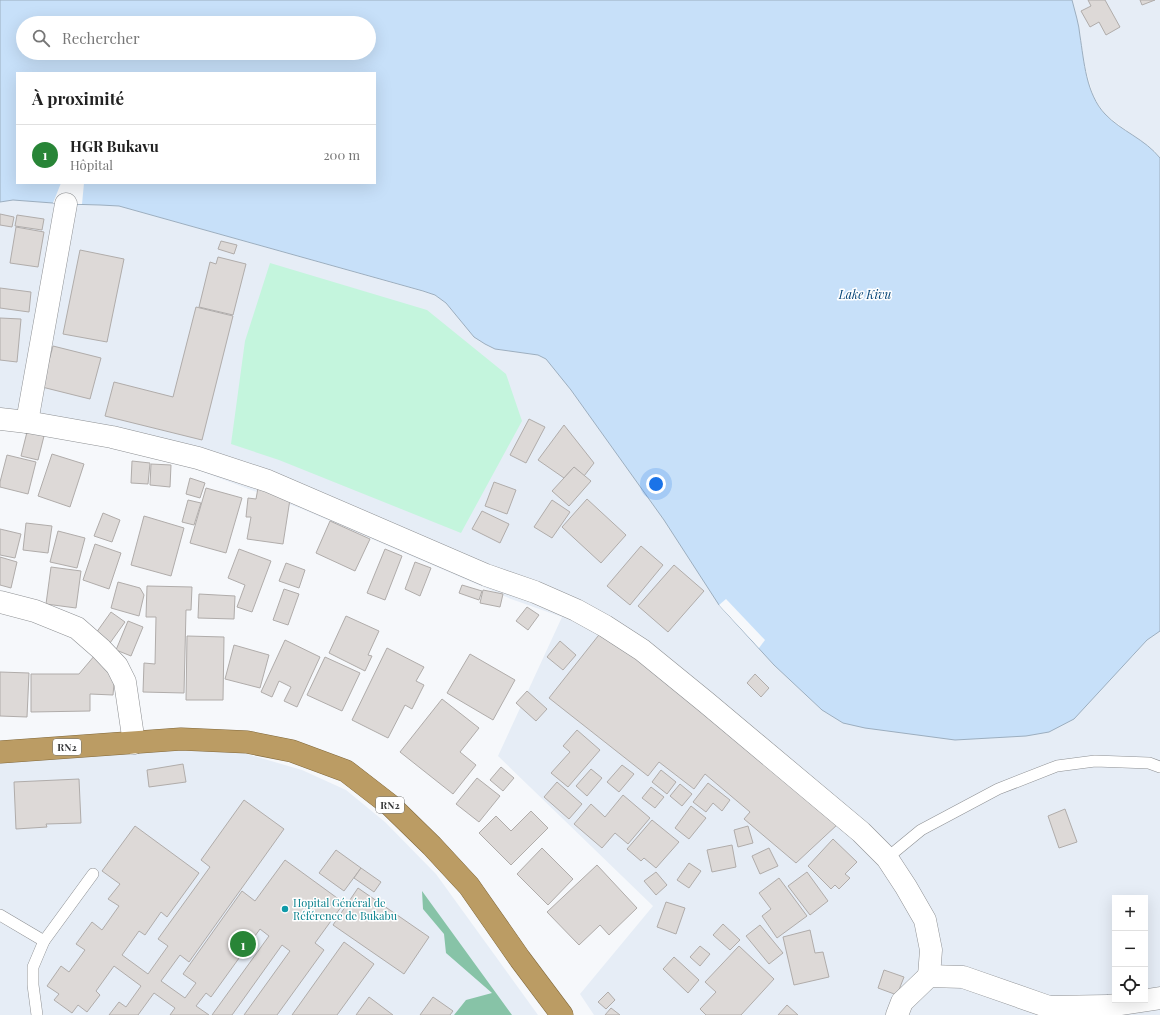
<!DOCTYPE html>
<html lang="fr">
<head>
<meta charset="utf-8">
<style>
	:root { --surface:#fff; --page:#f2f2f2; --text:#222; --muted:#767676; --line:#e0e0e0; --accent:#288537 }
	body { margin:0; font-family:"Playfair Display",serif; background:var(--page); color:var(--text) }
	.controls { position:absolute; right:12px; bottom:12px; display:grid; overflow:hidden; border-radius:0px; box-shadow:0 4px 16px #0002 }
	.controls button { width:36px; height:36px; display:grid; place-items:center; padding:0; border:0; border-bottom:1px solid var(--line); background:var(--surface); color:var(--text); font:20px sans-serif }
	.you { position:absolute; left:656px; top:484px; width:14px; height:14px; margin:-10px; border:3px solid #fff; border-radius:50%; background:#1a73e8; box-shadow:0 0 0 6px #1a73e833 }
	.badge { display:grid; place-items:center; width:26px; height:26px; border-radius:50%; background:var(--accent); color:#fff; font-size:13px; font-weight:700 }
	.pin { position:absolute; translate:-50% -50%; border:2px solid #fff; box-shadow:0 1px 4px #0006 }
	.list { margin:0; padding:0; list-style:none }
	h2 { display:flex; justify-content:space-between; align-items:center; height:52px; margin:0; padding:0 16px; font-size:17px }
	h2 small { font-size:13px; font-weight:400; color:var(--muted) }
	.list li { display:grid; grid-template-columns:26px 1fr auto; gap:12px; align-items:center; box-sizing:border-box; height:60px; padding:0 16px; border-top:1px solid var(--line) }
	.list b { display:block; font-size:15px; white-space:nowrap }
	.list p { margin:0; font-size:13px; white-space:nowrap; color:var(--muted) }
	.list em { font-size:13px; font-style:normal; color:var(--muted) }
	.icon { flex:none; width:22px; height:22px; fill:none; stroke:currentColor; stroke-width:2; stroke-linecap:round; stroke-linejoin:round }
	.map { position:relative; flex:none; width:1160px; height:1015px; overflow:hidden }
	.search { position:absolute; background:var(--surface); box-shadow:0 4px 16px #0002; left:16px; top:16px; width:360px; height:44px; display:flex; align-items:center; gap:10px; box-sizing:border-box; padding:0 14px; border-radius:22px; color:var(--muted); font-size:15px }
	.panel { position:absolute; background:var(--surface); box-shadow:0 4px 16px #0002; left:16px; top:72px; width:360px; height:112px; border-radius:0px }
	.map>svg:first-child { display:block }
	.built { fill:#e6edf6; fill-rule:evenodd }
	.green { fill:#c4f5dd }
	.forest { fill:#87c3a7 }
	.water { fill:#c7e0f9; stroke:#9caebf; fill-rule:evenodd }
	.pier { fill:#f6f8fb }
	.building { fill:#ddd9d7; stroke:#b0acaa }
	.lines { fill:none; stroke-linecap:round; stroke-linejoin:round }
	.service-casing { stroke:#8e9093; stroke-width:12 }
	.minor-casing { stroke:#8e9093; stroke-width:23 }
	.trunk-casing { stroke:#82693c; stroke-width:23 }
	.service { stroke:#fff; stroke-width:11 }
	.minor { stroke:#fff; stroke-width:22 }
	.trunk { stroke:#bb9c64; stroke-width:22 }
	.culture-dot { fill:#0f9aa8; stroke:#fff; stroke-width:1.5 }
	.labels { text-anchor:middle; stroke-width:3; stroke-linejoin:round; paint-order:stroke }
	.shield { fill:#fff; stroke:#737474; stroke-width:1 }
	.shield-label { font-size:10px; font-weight:bold; fill:#373839 }
	.culture-label { font-size:11px; fill:#0d838f; stroke:#fff; text-anchor:start }
	.water-label { font-size:12px; font-style:italic; fill:#074678; stroke:#fff }
</style>
</head>
<body>
<div class="map">
<svg width="1160" height="1015" viewBox="0 0 1160 1015">
	<rect width="100%" height="100%" fill="#f6f8fb"/>
	<g class="built">
		<polygon points="1072,0 1160,0 1160,158 1155,151 1122,127 1105,114 1094,98 1084,63 1080,34"/>
		<path d="M13,200L66,204L100,205L119,206L435,295L446,303L474,337L495,349L538,355L546,359L571,390L664,520L719,605L774,665L822,710L843,723L1132,657L1147,640L1160,631V1015H594L580,994L653,906L498,756L562,617L511,599L302,509L195,469L0,416V202ZM1115,898H1145V1000H1115Z"/>
		<polygon points="78,747 240,752 302,770 346,790 385,822 436,874 538,1015 0,1015 0,757"/>
	</g>
	<polygon class="green" points="270,263 427,310 506,374 522,421 461,533 279,460 231,444 245,341"/>
	<polygon class="forest" points="422,891 512,1015 454,1015 466,1000 492,993 446,953 444,934 423,909"/>
	<path class="water" d="M0,0H1072C1075,12 1079,24 1080,36C1084,61 1086,94 1105,114C1121,131 1145,139 1160,158V631L1147,640L1074,719L1049,732L1026,736L955,740L865,728L843,723L822,710L774,665L719,605L664,520L571,390L546,359L538,355L495,349L485,344L474,337L446,303L435,295L423,291L119,206L100,205L66,204L13,200L0,202ZM23,23H369V53H23ZM17,73H375V183H17Z"/>
	<g class="pier">
		<polygon points="61,183 84,183 82,204 66,204 53,203"/>
		<polygon points="726,599 765,640 759,648 719,605"/>
	</g>
	<g class="building">
		<polygon points="1088,0 1105,0 1120,27 1106,35 1099,22 1090,27 1081,11 1091,6"/>
		<polygon points="1140,0 1155,0 1142,5"/>
		<polygon points="0,214 14,217 12,227 0,225"/>
		<polygon points="17,215 44,219 42,230 15,226"/>
		<polygon points="16,227 44,232 38,267 10,263"/>
		<polygon points="221,241 237,245 234,254 218,249"/>
		<polygon points="80,250 124,259 107,342 63,334"/>
		<polygon points="218,257 246,264 233,315 199,307 210,262 216,264"/>
		<polygon points="0,288 31,292 29,312 0,308"/>
		<polygon points="196,307 233,316 202,440 105,416 114,382 173,397"/>
		<polygon points="0,318 21,319 17,362 0,360"/>
		<polygon points="53,346 101,358 90,399 42,387"/>
		<polygon points="529,419 545,427 526,463 510,455"/>
		<polygon points="564,425 594,463 584,476 574,467 564,478 538,460"/>
		<polygon points="27,432 44,436 38,460 21,456"/>
		<polygon points="52,454 84,464 70,507 38,496"/>
		<polygon points="7,455 36,462 28,494 0,487 0,482"/>
		<polygon points="132,461 150,463 148,484 131,483"/>
		<polygon points="151,464 171,465 170,487 150,485"/>
		<polygon points="574,467 591,481 569,506 552,491"/>
		<polygon points="190,478 205,483 200,498 186,494"/>
		<polygon points="494,482 516,490 507,514 485,506"/>
		<polygon points="206,488 242,498 226,553 190,543"/>
		<polygon points="258,488 291,493 283,544 247,539 251,517 246,517 248,498 256,499"/>
		<polygon points="587,499 626,535 601,563 562,527"/>
		<polygon points="188,500 201,503 194,525 182,522"/>
		<polygon points="552,500 570,512 552,538 534,527"/>
		<polygon points="482,511 509,524 500,543 472,529"/>
		<polygon points="103,513 120,520 112,542 94,536"/>
		<polygon points="144,516 184,528 171,576 131,565"/>
		<polygon points="330,521 370,539 355,571 316,553"/>
		<polygon points="26,523 52,526 48,553 23,550"/>
		<polygon points="0,529 21,534 15,558 0,555"/>
		<polygon points="58,531 85,538 77,568 50,562"/>
		<polygon points="95,544 121,553 109,589 83,580"/>
		<polygon points="641,546 663,565 630,605 607,586"/>
		<polygon points="239,549 271,561 252,612 237,607 245,585 228,578"/>
		<polygon points="385,549 402,556 385,600 367,593"/>
		<polygon points="0,557 17,562 11,588 0,585"/>
		<polygon points="415,562 431,568 420,596 405,589"/>
		<polygon points="286,563 305,570 299,588 279,581"/>
		<polygon points="674,565 704,591 668,632 638,606"/>
		<polygon points="51,567 81,571 76,608 46,604"/>
		<polygon points="118,582 140,588 144,595 139,616 111,608"/>
		<polygon points="462,585 482,591 479,600 459,593"/>
		<polygon points="147,586 192,587 191,610 186,610 184,693 143,692 144,663 155,664 156,617 146,617"/>
		<polygon points="284,589 299,594 288,625 273,620"/>
		<polygon points="483,590 503,594 500,607 480,603"/>
		<polygon points="199,594 235,596 234,619 198,618"/>
		<polygon points="527,607 539,615 528,630 516,621"/>
		<polygon points="111,612 125,622 110,643 96,633"/>
		<polygon points="346,616 379,631 368,655 372,656 365,671 329,653"/>
		<polygon points="128,621 143,627 131,656 116,650"/>
		<polygon points="602,631 838,824 796,863 744,819 750,812 705,774 694,789 659,762 648,776 549,698"/>
		<polygon points="187,636 224,637 223,700 186,700"/>
		<polygon points="285,640 320,657 297,707 284,701 291,687 279,681 272,697 261,692"/>
		<polygon points="560,641 576,655 563,670 547,657"/>
		<polygon points="234,645 269,655 260,688 225,679"/>
		<polygon points="387,648 424,667 416,681 424,685 412,709 405,705 388,738 352,720"/>
		<polygon points="470,654 515,680 493,720 447,693"/>
		<polygon points="95,655 115,672 113,695 90,694 90,711 31,712 31,674 79,674"/>
		<polygon points="325,657 360,673 342,711 307,695"/>
		<polygon points="0,672 29,673 27,717 0,716"/>
		<polygon points="755,674 769,688 761,697 747,683"/>
		<polygon points="527,691 547,709 536,721 516,703"/>
		<polygon points="442,699 479,728 460,752 476,765 453,794 400,752"/>
		<polygon points="577,730 600,750 568,787 551,773 570,752 563,746"/>
		<polygon points="183,764 186,782 149,787 147,770"/>
		<polygon points="622,765 634,774 619,792 607,782"/>
		<polygon points="501,767 514,778 503,791 490,780"/>
		<polygon points="591,769 602,778 587,796 576,786"/>
		<polygon points="661,770 676,782 667,794 652,782"/>
		<polygon points="477,778 500,796 479,822 456,804"/>
		<polygon points="79,779 81,823 46,824 47,827 16,829 14,782"/>
		<polygon points="557,782 582,804 569,819 544,797"/>
		<polygon points="708,783 730,800 722,811 713,803 706,812 693,802"/>
		<polygon points="680,784 692,794 682,806 670,796"/>
		<polygon points="651,787 664,797 655,808 642,798"/>
		<polygon points="623,795 650,818 628,844 615,833 602,848 574,824 591,804 605,817"/>
		<polygon points="244,800 284,829 189,962 180,955 161,981 185,998 196,983 183,974 242,891 255,901 285,860 344,903 315,943 324,950 277,1015 244,1015 290,951 282,945 232,1015 212,1015 269,936 260,929 211,997 206,993 196,1006 209,1015 170,1015 175,1008 154,993 138,1015 109,1015 119,1002 126,1007 141,986 114,966 96,991 100,995 87,1012 78,1005 72,1013 54,1000 59,994 47,986 61,966 69,972 85,950 76,944 92,922 102,930 119,906 108,899 120,884 102,871 135,826 199,873 167,917 161,912 145,935 139,931 122,955 148,974 168,946 158,939 210,867 201,860"/>
		<polygon points="691,806 706,818 689,839 675,828"/>
		<polygon points="1065,809 1077,842 1059,848 1048,816"/>
		<polygon points="531,811 548,828 511,865 479,833 496,816 511,831"/>
		<polygon points="652,820 679,842 656,868 644,858 641,861 627,849"/>
		<polygon points="748,826 753,843 738,847 734,830"/>
		<polygon points="833,839 857,862 845,874 850,878 839,889 835,885 831,889 808,866"/>
		<polygon points="732,845 736,867 712,872 707,850"/>
		<polygon points="542,848 573,879 548,905 517,874"/>
		<polygon points="769,848 778,866 760,874 752,856"/>
		<polygon points="336,850 361,868 344,891 319,873"/>
		<polygon points="689,863 701,871 689,888 677,880"/>
		<polygon points="597,865 637,908 609,935 600,925 579,945 547,912"/>
		<polygon points="361,868 381,882 374,892 354,878"/>
		<polygon points="656,872 667,885 656,895 644,881"/>
		<polygon points="807,872 828,901 810,915 788,886"/>
		<polygon points="779,878 807,916 777,938 762,916 771,909 759,893"/>
		<polygon points="358,888 429,937 404,974 333,925"/>
		<polygon points="666,902 685,908 676,934 657,927"/>
		<polygon points="723,924 740,940 730,950 713,935"/>
		<polygon points="760,925 783,953 769,964 746,936"/>
		<polygon points="810,930 815,953 823,952 829,977 794,985 783,937"/>
		<polygon points="344,942 374,964 337,1015 292,1015"/>
		<polygon points="700,946 710,954 700,966 690,957"/>
		<polygon points="739,946 774,979 741,1015 706,1015 700,1009 716,992 705,982"/>
		<polygon points="674,957 699,980 688,993 663,969"/>
		<polygon points="884,970 904,977 897,995 878,988"/>
		<polygon points="608,992 615,1000 606,1009 598,1002"/>
		<polygon points="369,997 393,1015 356,1015"/>
		<polygon points="433,997 453,1011 450,1015 420,1015"/>
		<polygon points="787,1005 798,1015 778,1015"/>
		<polygon points="611,1008 620,1015 605,1015"/>
	</g>
	<g class="lines">
		<g class="service-casing">
			<g id="service">
				<polyline points="887,858 921,830 998,789 1057,766 1095,761 1149,763 1160,767"/>
				<polyline points="0,915 44,941 93,874"/>
				<polyline points="37,1015 33,985 33,967 44,941"/>
			</g>
		</g>
		<g class="minor-casing">
			<g id="minor">
				<polyline points="0,419 27,422 112,437 198,458 268,481 486,575 535,592 576,610 605,626 642,650 707,703 861,832 887,858 906,887 925,920 931,950 929,976"/>
				<polyline points="27,422 66,204"/>
				<polyline points="0,602 35,611 77,628 101,649 117,666 125,682 134,743"/>
				<polyline points="897,1015 902,1002 929,976 963,977 1049,1007 1108,1006 1160,998"/>
			</g>
		</g>
		<g class="trunk-casing">
			<polyline id="trunk" points="0,752 181,739 247,742 292,751 346,771 390,805 432,846 469,886 520,959 562,1015"/>
		</g>
		<use href="#service" class="service"/>
		<use href="#minor" class="minor"/>
		<use href="#trunk" class="trunk"/>
	</g>
	<circle class="culture-dot" cx="285" cy="909" r="4"/>
	<g class="labels">
		<g class="shield">
			<rect x="53" y="739" width="28" height="16" rx="3"/>
			<rect x="376" y="797" width="28" height="16" rx="3"/>
		</g>
		<g class="shield-label">
			<text x="67" y="751">RN2</text>
			<text x="390" y="809">RN2</text>
		</g>
		<g class="culture-label">
			<text x="293" y="907">Hopital Général de<tspan x="293" dy="13">Référence de Bukabu</tspan></text>
		</g>
		<g class="water-label">
			<text x="865" y="299">Lake Kivu</text>
		</g>
	</g>
</svg>
<div class="controls">
<button>+</button>
<button>−</button>
<button><svg class="icon" aria-label="locate" viewBox="0 0 24 24"><circle cx="12" cy="12" r="6"/><path d="M12 2v4M12 18v4M2 12h4M18 12h4"/></svg></button>
</div>
<div class="you"></div>
<div class="pin badge" style="left:243px;top:944px">1</div>
<div class="search"><svg class="icon" aria-label="search" viewBox="0 0 24 24"><circle cx="10" cy="10" r="6"/><path d="M15 15l6 6"/></svg>Rechercher</div>
<section class="panel">
<h2>À proximité<small></small></h2>
<ul class="list">
<li><span class="badge">1</span><div><b>HGR Bukavu</b><p>Hôpital</p></div><em>200 m</em></li>
</ul>
</section>
</div>
</body>
</html>
